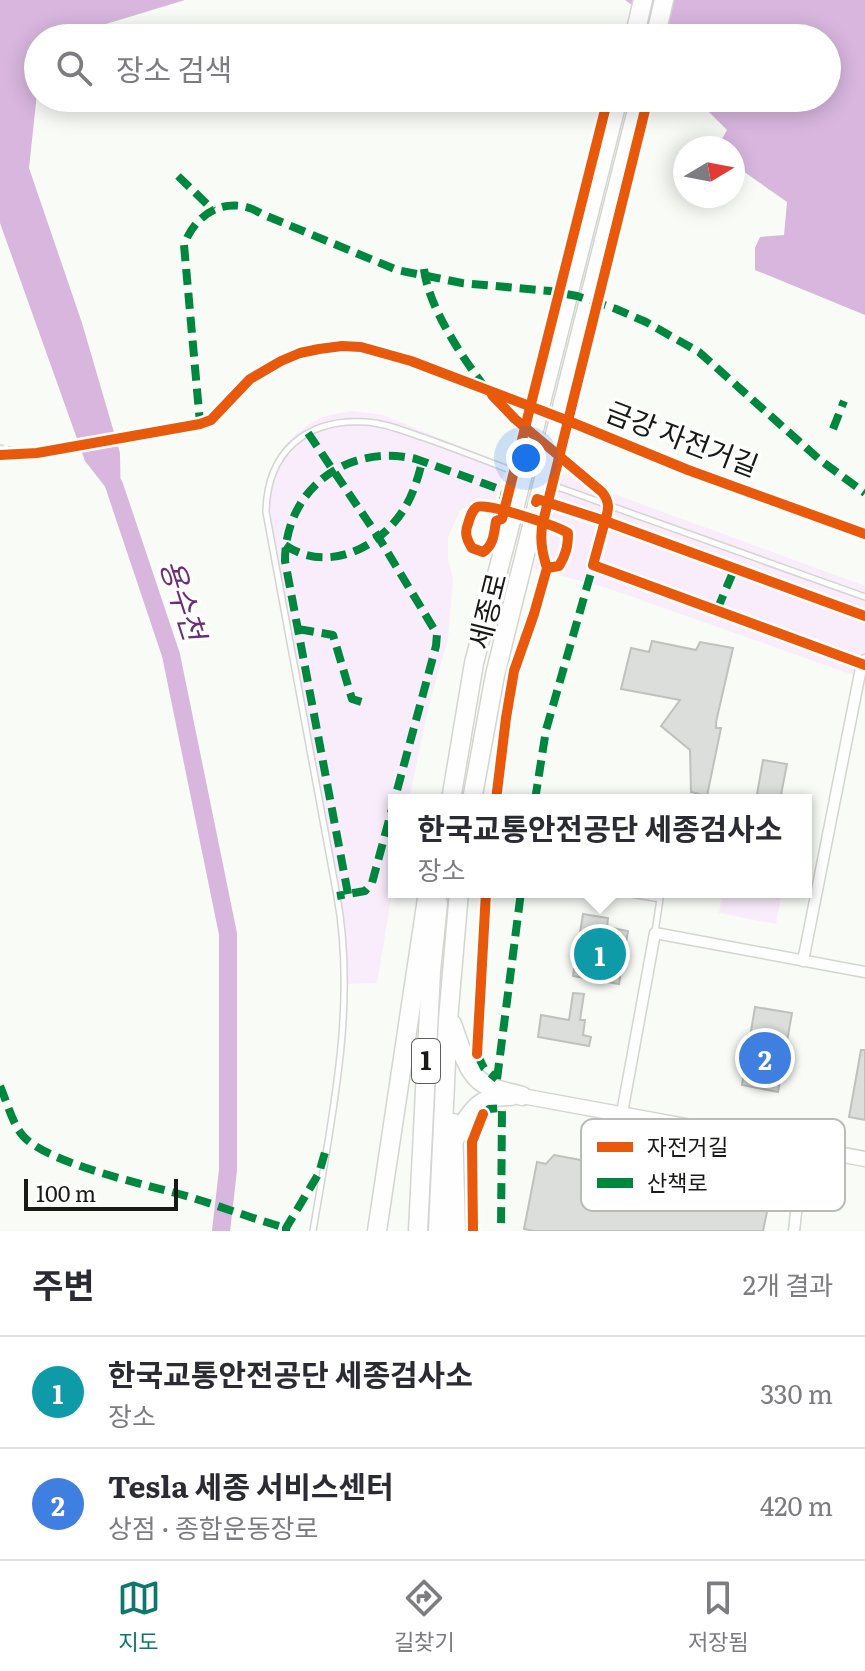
<!DOCTYPE html>
<html lang="ko">
<head>
<meta charset="utf-8">
<style>
	:root { --surface:#fff; --page:#f2f2f3; --text:#2b2b33; --muted:#7c7c81; --line:#e1e1e2; --accent:#0f766e }
	body { margin:0; font-family:Literata,"Noto Sans KR",serif; background:var(--page); color:var(--text) }
	.compass { position:absolute; left:673px; top:136px; width:72px; height:72px; border-radius:50%; background:var(--surface); box-shadow:0 4px 20px #0003; rotate:80deg }
	.scale { position:absolute; left:24px; bottom:20px; width:154px; box-sizing:border-box; padding-left:8px; border:4px solid #181a17; border-top:0; font-size:22px; line-height:28px; white-space:nowrap; color:#181a17; -webkit-text-stroke:6px #fff; paint-order:stroke }
	.you { position:absolute; left:526px; top:458px; width:28px; height:28px; margin:-20px; border:6px solid #fff; border-radius:50%; background:#1a73e8; box-shadow:0 0 0 12px #1a73e833 }
	.badge { display:grid; place-items:center; width:52px; height:52px; border-radius:50%; background:var(--accent); color:#fff; font-size:26px; font-weight:700 }
	.pin { position:absolute; translate:-50% -50%; border:4px solid #fff; box-shadow:0 2px 8px #0006 }
	.popup { position:absolute; left:388px; top:794px; width:424px; height:104px; box-sizing:border-box; display:grid; place-content:center; border-radius:0px; background:var(--surface); filter:drop-shadow(0 2px 6px #0005); font-size:26px; white-space:nowrap; color:var(--muted) }
	.popup b { font-size:30px; color:var(--text) }
	.popup::after { content:''; position:absolute; left:50%; top:100%; margin-left:-16px; border:16px solid transparent; border-top-color:var(--surface) }
	.list { margin:0; padding:0; list-style:none }
	h2 { display:flex; justify-content:space-between; align-items:center; height:104px; margin:0; padding:0 32px; font-size:34px }
	h2 small { font-size:26px; font-weight:400; color:var(--muted) }
	.list li { display:grid; grid-template-columns:52px 1fr auto; gap:24px; align-items:center; box-sizing:border-box; height:112px; padding:0 32px; border-top:2px solid var(--line) }
	.list b { display:block; font-size:30px; white-space:nowrap }
	.list p { margin:0; font-size:26px; white-space:nowrap; color:var(--muted) }
	.list em { font-size:26px; font-style:normal; color:var(--muted) }
	.icon { flex:none; width:44px; height:44px; fill:none; stroke:currentColor; stroke-width:2; stroke-linecap:round; stroke-linejoin:round }
	.map { position:relative; flex:none; width:865px; height:1231px; overflow:hidden }
	.search { position:absolute; background:var(--surface); box-shadow:0 4px 20px #0003; left:24px; right:24px; top:24px; height:88px; display:flex; align-items:center; gap:20px; box-sizing:border-box; padding:0 28px; border-radius:44px; color:var(--muted); font-size:30px }
	.sheet { height:328px; background:var(--surface) }
	nav { display:flex; justify-content:space-around; align-items:center; box-sizing:border-box; height:112px; border-top:2px solid var(--line); background:var(--surface); font-size:22px; color:var(--muted) }
	nav a { display:grid; justify-items:center; gap:4px }
	nav .on { color:var(--accent) }
	.map>svg:first-child { display:block }
	.green { fill:#f9ecfb }
	.water { fill:#d8b6de }
	.lines { fill:none; stroke-linecap:round; stroke-linejoin:round }
	.river { stroke:#d8b6de; stroke-width:18 }
	.building { fill:#dcdedb; stroke:#bfc1bd; stroke-width:2 }
	.service-casing { stroke:#d3d5d1; stroke-width:8 }
	.minor-casing { stroke:#d3d5d1; stroke-width:13 }
	.tertiary-casing { stroke:#d3d5d1; stroke-width:17 }
	.trunk-casing { stroke:#d3d5d1; stroke-width:21 }
	.path { stroke:#dbdcdb; stroke-width:2; stroke-dasharray:4 4; stroke-linecap:butt }
	.service { stroke:#fefefe; stroke-width:5 }
	.minor { stroke:#fefefe; stroke-width:10 }
	.tertiary { stroke:#fefefe; stroke-width:14 }
	.trunk { stroke:#fefefe; stroke-width:18 }
	.trunk-bridge-casing { stroke:#d3d5d1; stroke-width:21; stroke-linecap:butt }
	.trunk-bridge { stroke:#fefefe; stroke-width:18 }
	.quiet { stroke:#00873e; stroke-width:8; stroke-dasharray:16 8; stroke-linecap:butt }
	.cycleway-casing { stroke:#fff; stroke-width:15 }
	.cycleway { stroke:#e8590c; stroke-width:10 }
	.labels { text-anchor:middle; stroke-width:7; stroke-linejoin:round; paint-order:stroke }
	.shield { fill:#fff; stroke:#5d5f5d; stroke-width:2 }
	.shield-label { font-size:26px; font-weight:bold; fill:#181a17 }
	.street-label { font-size:28px; fill:#181a17; stroke:#fff }
	.water-label { font-size:30px; font-style:italic; fill:#6a2f76; stroke:#fff }
	.key { fill:#fff; stroke:#babab9; stroke-width:2 }
	.key-label { font-size:22px; fill:#181a17 }
</style>
</head>
<body>
<div class="map">
<svg width="865" height="1231" viewBox="0 0 865 1231">
	<rect width="100%" height="100%" fill="#f8fbf6"/>
	<g class="green">
		<path d="M352,411L383,415L506,465L494,503L480,498L460,510L448,537V558L453,579L448,638L428,709L409,800H394V881L377,983L342,984L336,898L263,507C267,466 282,437 321,418C330,414 342,413 352,411Z"/>
		<polygon points="559,474 865,586 865,679 610,589 534,568"/>
		<polygon points="723,892 782,892 776,924 719,913"/>
	</g>
	<g class="water">
		<polygon points="0,0 185,0 83,31 72,38 38,38 38,84 29,168 82,323 120,453 121,507 85,461 0,223"/>
		<polygon points="625,0 865,0 865,315 755,270 755,248 760,237 784,235 787,202 733,164 733,148 717,148 727,130 695,98 827,98 827,38 655,38 642,12"/>
	</g>
	<g class="lines">
		<polyline class="river" points="114,485 171,655 228,934 228,1170 221,1231"/>
	</g>
	<g class="building">
		<polygon points="652,641 696,650 700,642 733,648 716,722 716,728 721,728 707,796 691,792 690,750 661,726 680,700 621,689 631,648 649,652"/>
		<polygon points="763,760 787,764 780,800 756,800"/>
		<polygon points="583,914 608,918 607,927 628,931 619,984 573,976"/>
		<polygon points="573,993 584,994 580,1020 585,1020 583,1035 591,1037 589,1046 538,1037 541,1015 569,1020"/>
		<polygon points="755,1007 792,1013 778,1092 742,1085"/>
		<polygon points="861,1050 865,1050 865,1120 849,1117"/>
		<polygon points="554,1155 661,1175 663,1167 751,1183 768,1207 763,1231 534,1231 524,1229 537,1162 546,1164"/>
	</g>
	<g class="lines">
		<g class="service-casing">
			<g id="service">
				<polyline points="527,476 865,597"/>
				<polyline points="620,892 660,899 655,932"/>
				<path d="M313,1231C331,1121 357,1007 337,896L266,512C267,452 306,418 366,422C386,423 406,432 425,438C456,449 487,461 518,473"/>
			</g>
		</g>
		<g class="minor-casing">
			<g id="minor">
				<polyline points="803,961 861,668 865,660"/>
				<polyline points="622,1113 655,933 865,972"/>
				<polyline points="794,1231 798,1195 806,1147"/>
			</g>
		</g>
		<g class="tertiary-casing">
			<polyline id="tertiary" points="522,1096 865,1159"/>
		</g>
		<g class="trunk-casing">
			<g id="trunk">
				<polyline points="634,38 643,0"/>
				<polyline points="655,38 664,0"/>
				<polyline points="451,800 474,663 511,521"/>
				<polyline points="472,800 495,675 532,526"/>
				<path d="M452,1024C458,1040 466,1070 480,1081C491,1090 508,1092 522,1096"/>
				<polyline points="453,1123 456,1231"/>
				<path d="M454,1140C469,1115 478,1094 511,1096"/>
				<polyline points="377,1231 428,892"/>
				<polyline points="418,1231 431,971 438,903"/>
				<polyline points="438,1231 448,1020 459,892"/>
			</g>
		</g>
		<polyline class="path" points="0,445 37,453"/>
		<use href="#service" class="service"/>
		<use href="#minor" class="minor"/>
		<use href="#tertiary" class="tertiary"/>
		<use href="#trunk" class="trunk"/>
		<g class="trunk-bridge-casing">
			<g id="trunk-bridge">
				<polyline points="511,521 618,98"/>
				<polyline points="532,526 640,98"/>
			</g>
		</g>
		<use href="#trunk-bridge" class="trunk-bridge"/>
		<g class="quiet">
			<polyline points="178,176 213,210"/>
			<path d="M424,269C428,306 462,357 484,386"/>
			<path d="M198,428L200,423L184,245C196,211 230,194 262,214L397,270L462,283L550,291L577,296L616,309L646,322L699,352L820,460L865,493"/>
			<polyline points="833,429 844,401"/>
			<polyline points="308,433 379,538 437,634 436,646 372,883 365,891 337,896"/>
			<path d="M285,545C327,574 380,548 404,509C413,495 418,478 422,462"/>
			<polyline points="717,610 734,570"/>
			<polyline points="298,629 333,635 352,699 365,703"/>
			<polyline points="535,800 546,730 595,559"/>
			<path d="M348,894L285,561C285,489 347,443 416,459L505,491L503,500"/>
			<polyline points="477,1054 484,1068 497,1079"/>
			<polyline points="497,1079 521,892"/>
			<path d="M0,1086C7,1102 12,1123 23,1136C47,1163 143,1184 179,1194C215,1204 250,1218 286,1228"/>
			<polyline points="483,1114 489,1109 502,1108 501,1231"/>
			<polyline points="286,1231 286,1228 319,1173 326,1149"/>
		</g>
		<g class="cycleway-casing">
			<g id="cycleway">
				<path d="M608,98L502,519L496,521C494,533 494,545 483,552L472,548C467,540 464,533 468,524C470,518 471,511 477,507C486,502 557,526 568,533C568,546 566,555 559,566L547,568C542,553 539,538 543,522L648,98"/>
				<path d="M492,395L515,419L602,492C610,502 609,509 605,521L537,499L536,502"/>
				<polyline points="0,455 37,453 200,424 211,420 250,379 281,361 300,353 319,349 342,346 361,347 411,361 566,420 688,470 865,534"/>
				<polyline points="865,616 605,521 593,565 865,665"/>
				<polyline points="496,800 506,718 514,671 534,614 547,568"/>
				<polyline points="477,1054 486,892"/>
				<polyline points="473,1231 472,1142 483,1114"/>
			</g>
		</g>
		<use href="#cycleway" class="cycleway"/>
	</g>
	<g class="labels">
		<rect class="shield" x="412" y="1039" width="28" height="44" rx="6"/>
		<g class="shield-label">
			<text x="426" y="1070">1</text>
		</g>
		<g class="street-label">
			<text transform="translate(682 439) rotate(21)" y="10">금강 자전거길</text>
			<text transform="translate(488 611) rotate(-76)" y="10">세종로</text>
		</g>
		<g class="water-label">
			<text transform="translate(182 600) rotate(72)" y="10">용수천</text>
		</g>
	</g>
	<rect x="581" y="1119" width="264" height="92" rx="12" class="key"/>
	<rect x="597" y="1142" width="36" height="10" fill="#e8590c"/>
	<rect x="597" y="1178" width="36" height="10" fill="#00873e"/>
	<g class="key-label">
		<text x="647" y="1155">자전거길</text>
		<text x="647" y="1191">산책로</text>
	</g>
</svg>
<svg class="compass" viewBox="-18 -18 36 36"><path d="M0-13l5 13h-10z" fill="#e53935"/><path d="M0 13l5-13h-10z" fill="#7c7c81"/></svg>
<div class="scale">100 m</div>
<div class="you"></div>
<div class="pin badge" style="left:600px;top:954px;background:#0f9aa8">1</div>
<div class="popup"><b>한국교통안전공단 세종검사소</b>장소</div>
<div class="pin badge" style="left:765px;top:1058px;background:#3f7fe0">2</div>
<div class="search"><svg class="icon" aria-label="search" viewBox="0 0 24 24"><circle cx="10" cy="10" r="6"/><path d="M15 15l6 6"/></svg>장소 검색</div>
</div>
<section class="sheet">
<h2>주변<small>2개 결과</small></h2>
<ul class="list">
<li><span class="badge" style="background:#0f9aa8">1</span><div><b>한국교통안전공단 세종검사소</b><p>장소</p></div><em>330 m</em></li>
<li><span class="badge" style="background:#3f7fe0">2</span><div><b>Tesla 세종 서비스센터</b><p>상점 · 종합운동장로</p></div><em>420 m</em></li>
</ul>
</section>
<nav>
<a class="on"><svg class="icon" aria-label="map" viewBox="0 0 24 24"><path d="M3 6l6-2 6 2 6-2v14l-6 2-6-2-6 2zM9 4v14M15 6v14"/></svg>지도</a>
<a><svg class="icon" aria-label="directions" viewBox="0 0 24 24"><path d="M12 3l9 9-9 9-9-9zM9 14v-3h6M13 9l2 2-2 2"/></svg>길찾기</a>
<a><svg class="icon" aria-label="saved" viewBox="0 0 24 24"><path d="M7 4h10v16l-5-4-5 4z"/></svg>저장됨</a>
</nav>
</body>
</html>
